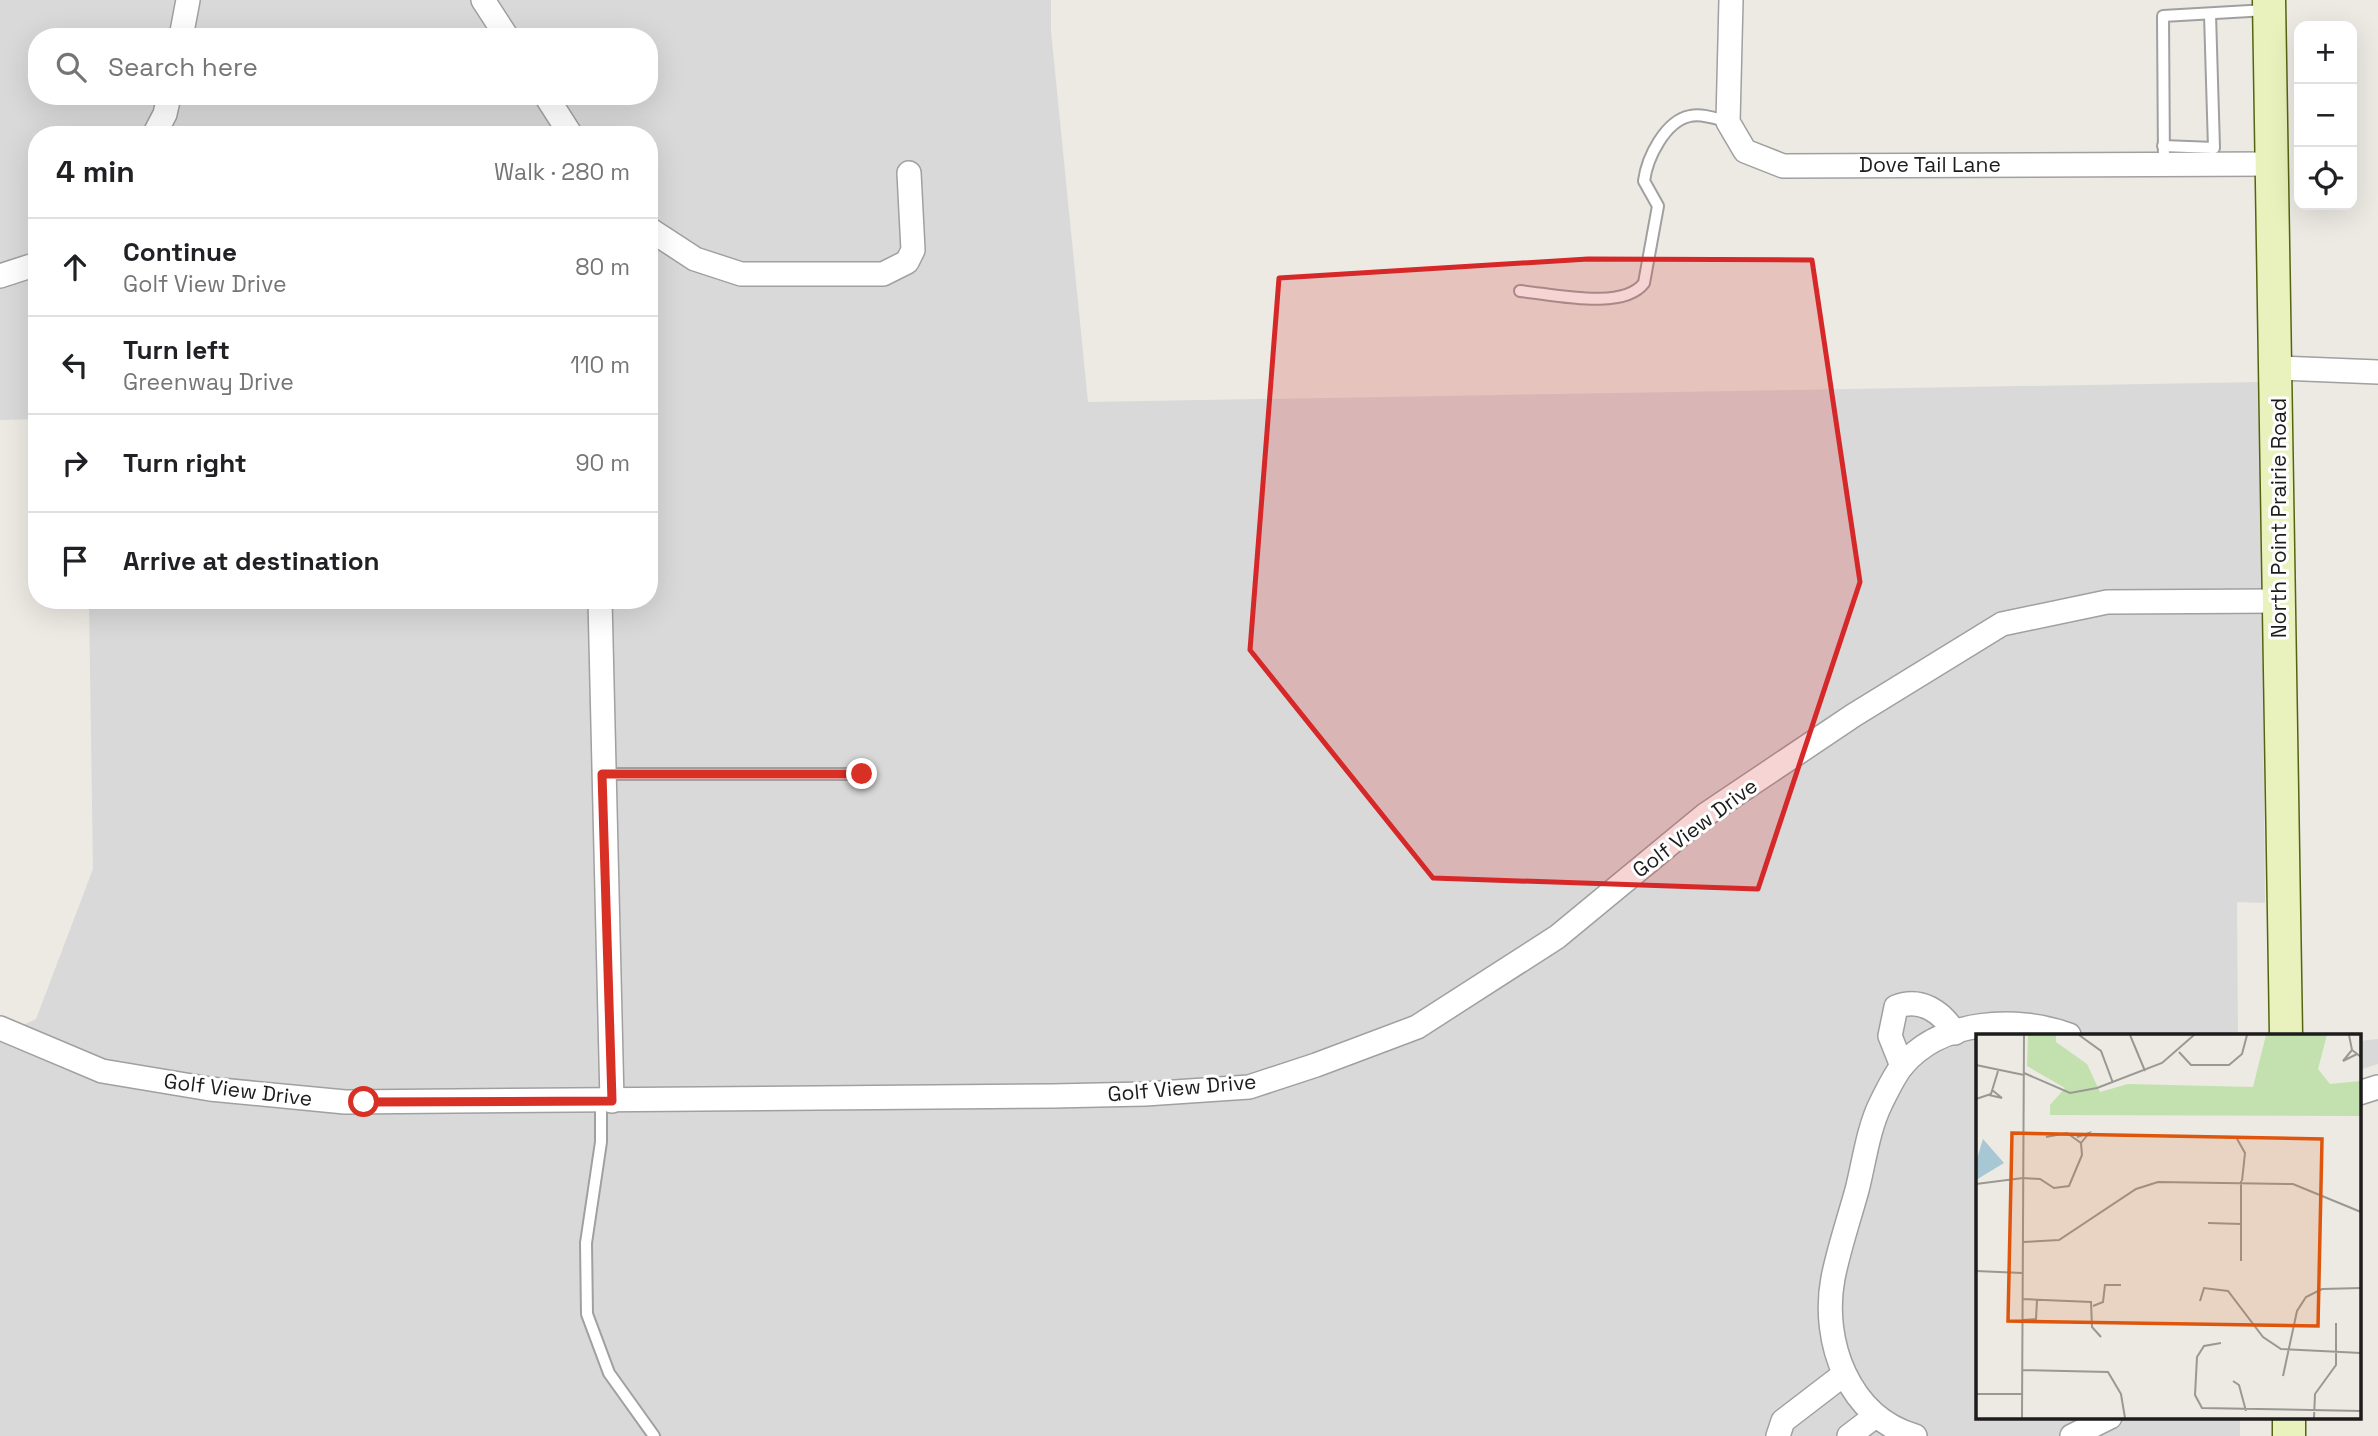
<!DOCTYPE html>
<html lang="en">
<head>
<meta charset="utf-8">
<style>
	:root { --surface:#fff; --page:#f2f2f2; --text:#202124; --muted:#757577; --line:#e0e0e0 }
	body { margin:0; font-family:"Space Grotesk",sans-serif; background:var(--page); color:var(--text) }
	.controls { position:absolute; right:21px; top:21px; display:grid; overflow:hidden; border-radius:14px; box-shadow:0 7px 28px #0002 }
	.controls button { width:63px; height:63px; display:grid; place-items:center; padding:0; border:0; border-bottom:2px solid var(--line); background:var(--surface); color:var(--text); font:35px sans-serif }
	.stop { position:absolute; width:21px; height:21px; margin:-16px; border:5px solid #d93025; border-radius:50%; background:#fff }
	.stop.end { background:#d93025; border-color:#fff; box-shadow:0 2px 7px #0008 }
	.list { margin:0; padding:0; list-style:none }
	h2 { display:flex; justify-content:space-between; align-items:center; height:91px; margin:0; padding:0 28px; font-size:30px }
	h2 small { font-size:23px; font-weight:400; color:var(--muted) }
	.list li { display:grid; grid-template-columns:46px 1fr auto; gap:21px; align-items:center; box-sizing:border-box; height:98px; padding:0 28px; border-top:2px solid var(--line) }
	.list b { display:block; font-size:26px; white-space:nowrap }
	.list p { margin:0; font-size:23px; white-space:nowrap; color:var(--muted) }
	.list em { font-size:23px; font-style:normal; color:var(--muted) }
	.icon { flex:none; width:38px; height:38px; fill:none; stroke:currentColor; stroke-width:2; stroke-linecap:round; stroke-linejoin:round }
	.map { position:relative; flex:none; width:2378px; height:1436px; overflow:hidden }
	.search { position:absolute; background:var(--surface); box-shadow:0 7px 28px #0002; left:28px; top:28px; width:630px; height:77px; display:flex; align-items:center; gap:18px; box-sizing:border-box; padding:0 24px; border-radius:28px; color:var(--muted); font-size:26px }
	.panel { position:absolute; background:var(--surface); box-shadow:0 7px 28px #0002; left:28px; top:126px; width:630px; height:483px; border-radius:28px }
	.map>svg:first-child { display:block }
	.residential { fill:#dad9d9; fill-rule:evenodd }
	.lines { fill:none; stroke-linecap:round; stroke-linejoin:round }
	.lane-casing { stroke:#a0a0a0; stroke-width:14 }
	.street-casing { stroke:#a0a0a0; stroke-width:26 }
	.secondary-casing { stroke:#546511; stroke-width:35 }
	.lane { stroke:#fff; stroke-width:10 }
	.street { stroke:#fff; stroke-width:23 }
	.secondary { stroke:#e9f1bc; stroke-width:32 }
	.route { stroke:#d93025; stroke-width:9 }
	.marked { fill:#d62828; fill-opacity:0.2; stroke:#d62828; stroke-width:5; stroke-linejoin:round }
	.labels { text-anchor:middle; stroke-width:6; stroke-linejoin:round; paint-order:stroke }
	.street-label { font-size:21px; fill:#1c1c1c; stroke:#fff }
	.inset-road { fill:none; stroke:#999893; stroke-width:2 }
	.view { fill:#de560d; fill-opacity:0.15; stroke:#de560d; stroke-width:3.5 }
	.inset-edge { fill:none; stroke:#1c1c1c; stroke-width:3.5 }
</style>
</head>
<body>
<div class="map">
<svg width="2378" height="1436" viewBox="0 0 2378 1436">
	<rect width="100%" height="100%" fill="#eceae3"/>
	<g class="residential">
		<path d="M0,0H1051V31L1088,402L2260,382L2265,903L2237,902L2238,1035H1977V1417H2240V1436H0V1036L36,1019L93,869L89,600H649V135H37V419L0,420ZM37,37H649V96H37Z"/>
		<polygon points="2378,1039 2378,1064 2359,1070 2359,1041"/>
	</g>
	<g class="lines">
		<g class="lane-casing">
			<g id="lane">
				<polyline points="2163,146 2214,148 2210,14"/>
				<polyline points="2164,165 2163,16 2267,10"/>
				<path d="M1520,291C1553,294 1623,311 1644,283L1658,206L1644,181C1647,158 1665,121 1690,116C1702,113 1717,119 1728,122"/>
				<polyline points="603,774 862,774"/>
				<polyline points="601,1101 601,1142 586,1243 587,1314 609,1373 654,1436"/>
			</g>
		</g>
		<g class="street-casing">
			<g id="street">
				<polyline points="483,0 507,37"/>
				<polyline points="1731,0 1728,122 1745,151 1783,166 2273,164"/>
				<polyline points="181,37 188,0"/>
				<polyline points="546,96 571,135"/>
				<polyline points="154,135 165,114 169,96"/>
				<polyline points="649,229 695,259 741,274 883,274 907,262 913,250 909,173"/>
				<polyline points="0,276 37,264"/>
				<polyline points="2278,368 2378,372"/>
				<polyline points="600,600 612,1101"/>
				<polyline points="0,1028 102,1071 210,1089 345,1102 1053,1096 1145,1094 1249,1087 1316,1065 1417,1027 1557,937 1705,815 1854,715 2002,624 2107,602 2278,601"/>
				<path d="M1902,1066L1890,1036L1896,1007C1921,997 1942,1012 1955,1033"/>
				<polyline points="2359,1093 2378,1087"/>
				<polyline points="1778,1436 1783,1421 1843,1375"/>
				<polyline points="1849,1436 1874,1417"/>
				<path d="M1915,1436C1849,1417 1821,1342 1833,1278C1839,1248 1849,1219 1857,1190C1864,1163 1868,1129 1881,1103C1887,1091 1894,1076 1902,1066C1941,1019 2017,1016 2069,1035"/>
				<polyline points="2072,1436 2110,1417"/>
			</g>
		</g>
		<g class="secondary-casing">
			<g id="secondary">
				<polyline points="2269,0 2286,1035"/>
				<polyline points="2289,1417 2289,1436"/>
			</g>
		</g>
		<use href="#lane" class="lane"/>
		<use href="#street" class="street"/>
		<use href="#secondary" class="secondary"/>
	</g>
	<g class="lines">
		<polyline class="route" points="364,1102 612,1101 602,774 862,774"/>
	</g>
	<path class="marked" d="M1588,259L1812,260L1860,582L1758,889L1433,878L1250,650L1279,278Z"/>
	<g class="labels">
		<g class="street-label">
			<text x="1930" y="172">Dove Tail Lane</text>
			<text transform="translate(2279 518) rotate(-90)" y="7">North Point Prairie Road</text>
			<text transform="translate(1695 828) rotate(-37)" y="7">Golf View Drive</text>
			<text transform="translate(1182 1088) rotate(-5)" y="7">Golf View Drive</text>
			<text transform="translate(238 1090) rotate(7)" y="7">Golf View Drive</text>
		</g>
	</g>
	<g transform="translate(1976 1034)">
		<rect width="385" height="385" fill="#eceae3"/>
		<path d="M52,1H80V8L111,30L124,58L152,50L277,53L290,1H351L342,35L354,50L385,47V82L74,81V71L89,54L51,32Z" fill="#c2e1ae"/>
		<path d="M7,105L28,129L0,146V128Z" fill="#a8c7d5"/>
		<path class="inset-road" d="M103,1L125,17L137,49M154,1L169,37M373,1L376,16L385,23M376,16L367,27L381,20M203,18L215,31H253L266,20L271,1M0,31L48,41M48,39L94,59L121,54L186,29L218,1M13,61L26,64L16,56M0,65L15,60L22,37M101,103L113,99L105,109M260,103L269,119L266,147M265,147V227M0,150L47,144L64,145L78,154L93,152L106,121L105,109L91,99L70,103M232,189L266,190M47,208L83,206L160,155L182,148L317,150L385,178M0,237L46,239M47,265L115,268L116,293L125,303M224,267L228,254L252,257L287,303L305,315L385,319M117,272L127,268L129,251H145M47,286L60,285L61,266M245,309L228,312L221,323L219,361L226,374L385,377M47,336L132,338L145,360L149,384M307,342L321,277L330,263L346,255L385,254M257,347L263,351L270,377M0,360H47M46,384L48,1M338,384L339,360L360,331V289"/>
		<path class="view" d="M36,99L346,105L342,292L32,287Z"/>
		<rect width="385" height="385" class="inset-edge"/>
	</g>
</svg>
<div class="controls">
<button>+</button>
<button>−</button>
<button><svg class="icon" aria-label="locate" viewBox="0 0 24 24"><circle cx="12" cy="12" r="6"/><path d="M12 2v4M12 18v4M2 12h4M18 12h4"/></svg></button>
</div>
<div class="stop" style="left:364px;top:1102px"></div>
<div class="stop end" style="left:862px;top:774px"></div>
<div class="search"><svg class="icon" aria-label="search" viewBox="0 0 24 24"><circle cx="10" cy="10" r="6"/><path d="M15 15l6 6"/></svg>Search here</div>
<section class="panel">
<h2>4 min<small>Walk · 280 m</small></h2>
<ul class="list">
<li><svg class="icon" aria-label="ahead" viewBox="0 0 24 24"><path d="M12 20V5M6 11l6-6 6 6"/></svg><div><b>Continue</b><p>Golf View Drive</p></div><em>80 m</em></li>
<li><svg class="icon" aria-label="left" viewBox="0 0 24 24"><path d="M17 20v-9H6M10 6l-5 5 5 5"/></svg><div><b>Turn left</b><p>Greenway Drive</p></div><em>110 m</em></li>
<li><svg class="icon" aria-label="right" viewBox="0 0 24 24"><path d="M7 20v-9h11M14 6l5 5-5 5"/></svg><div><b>Turn right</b></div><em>90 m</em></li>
<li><svg class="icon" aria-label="arrive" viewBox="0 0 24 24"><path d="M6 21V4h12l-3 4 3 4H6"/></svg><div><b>Arrive at destination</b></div></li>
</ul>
</section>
</div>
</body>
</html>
